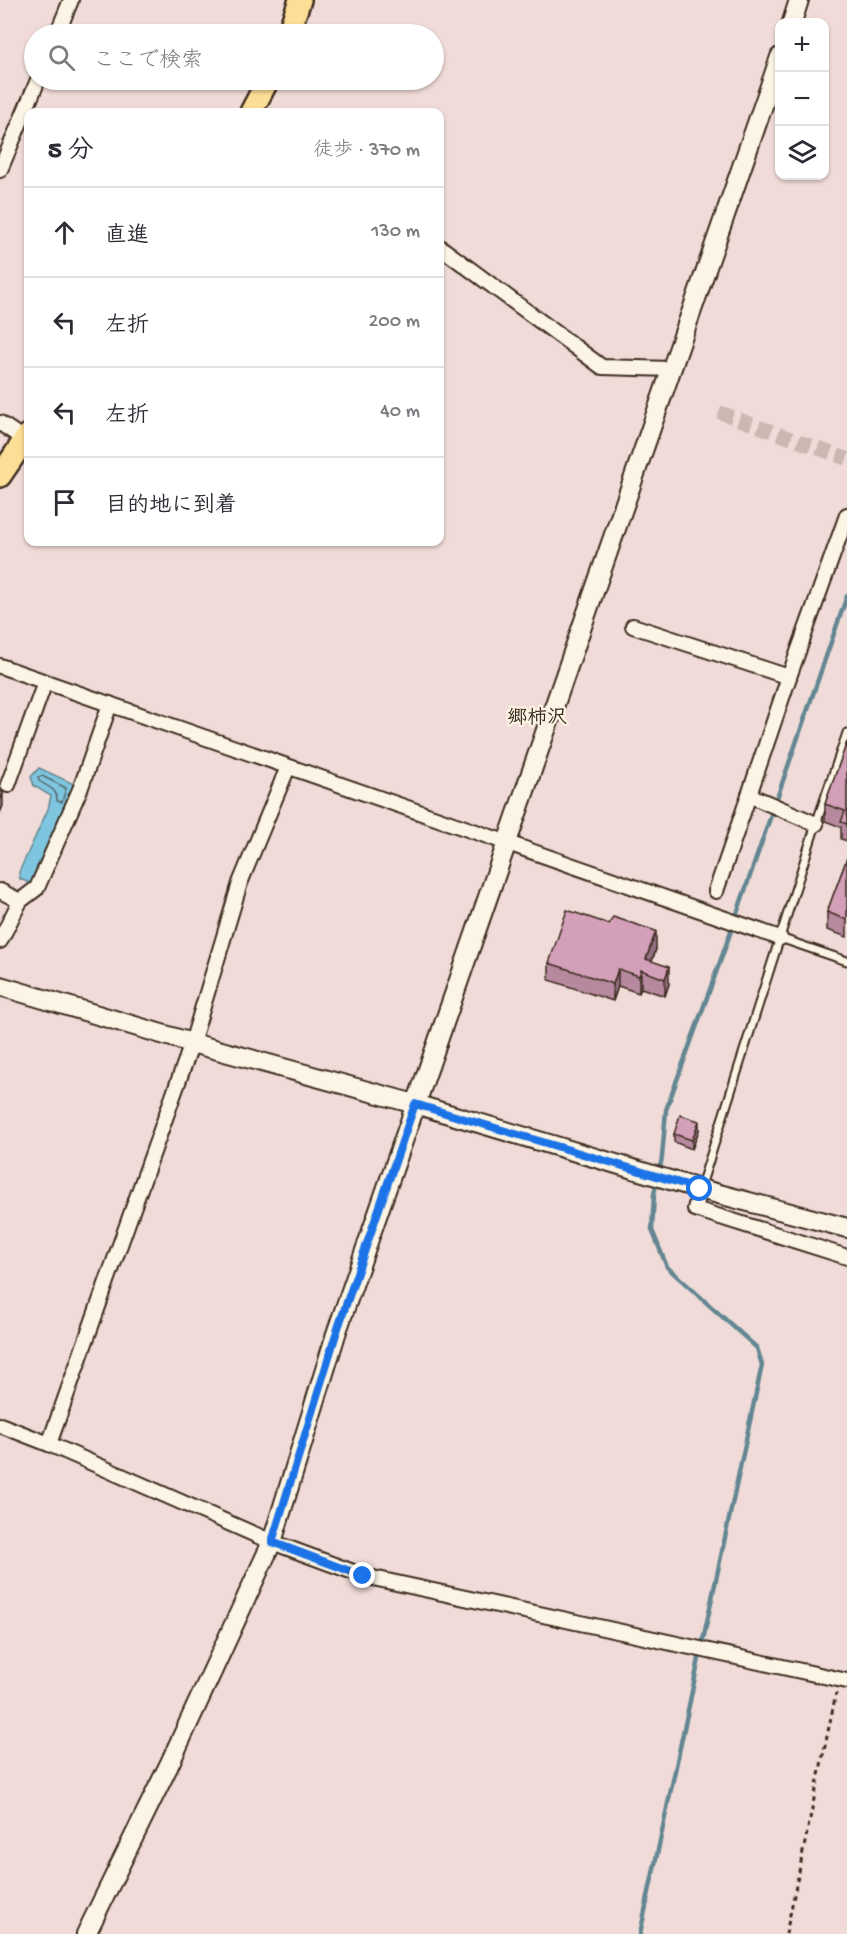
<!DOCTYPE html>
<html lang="ja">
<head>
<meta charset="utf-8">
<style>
	:root { --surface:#fff; --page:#f7f7f7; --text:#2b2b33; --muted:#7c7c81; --line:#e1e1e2 }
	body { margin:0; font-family:"Gochi Hand","Klee One",sans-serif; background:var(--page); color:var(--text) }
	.controls { position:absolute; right:18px; top:18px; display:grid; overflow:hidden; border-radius:12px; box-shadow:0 2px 4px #0004 }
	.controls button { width:54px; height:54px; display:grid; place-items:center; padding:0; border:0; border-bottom:2px solid var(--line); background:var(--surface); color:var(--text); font:30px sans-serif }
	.stop { position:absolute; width:18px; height:18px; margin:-14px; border:4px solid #1a73e8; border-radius:50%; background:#fff }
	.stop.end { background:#1a73e8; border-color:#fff; box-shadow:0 2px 6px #0008 }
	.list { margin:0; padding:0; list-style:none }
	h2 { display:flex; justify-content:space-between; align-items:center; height:78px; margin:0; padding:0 24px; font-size:26px }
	h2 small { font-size:20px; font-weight:400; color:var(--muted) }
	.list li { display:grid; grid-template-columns:39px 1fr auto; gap:18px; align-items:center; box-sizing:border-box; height:90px; padding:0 24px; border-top:2px solid var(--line) }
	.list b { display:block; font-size:22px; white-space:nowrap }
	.list em { font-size:20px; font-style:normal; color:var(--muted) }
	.icon { flex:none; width:33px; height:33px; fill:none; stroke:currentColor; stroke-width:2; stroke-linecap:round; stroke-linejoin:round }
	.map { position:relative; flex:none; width:847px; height:1934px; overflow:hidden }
	.search { position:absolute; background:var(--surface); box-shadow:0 2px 4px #0004; left:24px; top:24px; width:420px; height:66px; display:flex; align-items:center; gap:15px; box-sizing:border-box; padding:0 21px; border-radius:33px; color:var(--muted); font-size:22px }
	.panel { position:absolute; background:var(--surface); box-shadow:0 2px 4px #0004; left:24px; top:108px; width:420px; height:438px; border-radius:12px }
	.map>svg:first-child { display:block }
	.water { fill:#7ec5df; stroke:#638792; stroke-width:1.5 }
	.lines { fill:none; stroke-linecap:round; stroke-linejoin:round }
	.shore { stroke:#56686b; stroke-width:1.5 }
	.stream { stroke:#638792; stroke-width:4.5 }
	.street-tunnel { stroke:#ccb8b3; stroke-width:14; stroke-dasharray:14 7; stroke-linecap:butt }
	.lane-casing { stroke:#3b2a1e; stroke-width:11 }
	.street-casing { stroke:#3b2a1e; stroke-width:18 }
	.secondary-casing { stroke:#3b2a1e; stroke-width:22 }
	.primary-casing { stroke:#3b2a1e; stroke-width:26 }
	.path { stroke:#3b2a1e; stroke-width:3; stroke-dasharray:4.5 4.5; stroke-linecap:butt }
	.lane { stroke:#fcf5e5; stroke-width:7 }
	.street { stroke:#fcf5e5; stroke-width:14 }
	.secondary { stroke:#fcf5e5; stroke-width:18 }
	.primary { stroke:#fdde96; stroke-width:21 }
	.wall { fill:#b6899e; stroke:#3b2a1e; stroke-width:1.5 }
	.shaded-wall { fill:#946f81; stroke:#3b2a1e; stroke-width:1.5 }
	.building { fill:#d49fb8; stroke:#3b2a1e; stroke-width:1.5 }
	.route { stroke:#1a73e8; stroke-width:8 }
	.labels { text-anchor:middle; stroke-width:4.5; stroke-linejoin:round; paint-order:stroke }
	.neighbourhood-label { font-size:20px; font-weight:bold; fill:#3b2a1e; stroke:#fcf5e5 }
</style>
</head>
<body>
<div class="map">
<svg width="847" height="1934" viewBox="0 0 847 1934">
	<rect width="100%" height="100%" fill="#f0dbd8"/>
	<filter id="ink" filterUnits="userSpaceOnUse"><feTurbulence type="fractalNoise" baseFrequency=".0167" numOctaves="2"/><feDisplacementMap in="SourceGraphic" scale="12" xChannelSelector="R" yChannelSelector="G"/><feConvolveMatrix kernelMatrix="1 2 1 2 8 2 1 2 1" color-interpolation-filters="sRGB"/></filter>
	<g filter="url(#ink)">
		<polygon class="water" points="39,768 76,785 32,884 20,879 19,872 48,809 51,796 34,786 31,777"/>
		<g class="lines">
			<path class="shore" d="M42,776L66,788L62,802L57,801C57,788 48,787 39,781L38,777Z"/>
			<g class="stream">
				<polyline points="659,1173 662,1157 666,1110 725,948 847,596"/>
				<polyline points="640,1934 762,1365 757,1348 667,1267 652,1230 654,1194 657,1181"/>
			</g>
			<polyline class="street-tunnel" points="719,412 847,459"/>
			<g class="lane-casing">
				<g id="lane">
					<polyline points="780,938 847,961"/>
					<polyline points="700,1189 816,824 847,733"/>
				</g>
			</g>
			<g class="street-casing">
				<g id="street">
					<polyline points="57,34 71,0"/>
					<polyline points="0,170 38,80"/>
					<polyline points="440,247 602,367 671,369"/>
					<polyline points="0,423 25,440"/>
					<polyline points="633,626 789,677 749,795"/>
					<polyline points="0,666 780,938"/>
					<polyline points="789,677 847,515"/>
					<polyline points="8,785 45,682"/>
					<polyline points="0,891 20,901"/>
					<polyline points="716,891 749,795 816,824"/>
					<polyline points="0,941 20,901 37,888 81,787 110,704"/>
					<polyline points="700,1189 695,1209 847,1257"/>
					<polyline points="0,1425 49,1444 272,1542 364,1576 847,1681"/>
					<polyline points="49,1444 192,1043 240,883 288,767"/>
				</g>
			</g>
			<g class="secondary-casing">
				<g id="secondary">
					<polyline points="792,22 799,0"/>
					<polyline points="0,986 192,1043 415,1104 700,1189 847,1228"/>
					<polyline points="86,1934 169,1765 272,1542 336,1334 780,57"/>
				</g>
			</g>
			<g class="primary-casing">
				<g id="primary">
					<polyline points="288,34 300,0"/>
					<polyline points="251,112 268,80"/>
					<polyline points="0,476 28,435"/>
				</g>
			</g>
			<polyline class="path" points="786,1934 836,1693"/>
			<use href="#lane" class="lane"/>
			<use href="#street" class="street"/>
			<use href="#secondary" class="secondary"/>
			<use href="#primary" class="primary"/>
		</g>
		<g class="wall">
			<polygon points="847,742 847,841 841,839 841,827 825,821 825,804"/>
			<polygon points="847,858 847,937 827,930 827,912"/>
			<polygon points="656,949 652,961 669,984 665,996 641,988 639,993 618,986 613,1001 549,980 549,963"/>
			<polygon points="699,1130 692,1149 674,1142 674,1134"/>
		</g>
		<g class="shaded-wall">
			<polygon points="3,793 3,806 0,813 0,800"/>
			<polygon points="656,931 656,949 648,973 646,959"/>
			<polygon points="669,967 669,984 665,996 665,979"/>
			<polygon points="618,969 618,986 613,1001 613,984"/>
			<polygon points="641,970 641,988 639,993 639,976"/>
			<polygon points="699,1121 699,1130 692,1149 692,1140"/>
		</g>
		<g class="building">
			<polygon points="847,742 847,824 841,822 845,811 825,804"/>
			<polygon points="0,791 3,793 0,800"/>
			<polygon points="847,858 847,920 827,912"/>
			<polygon points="567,910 609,924 613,917 656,931 646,959 669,967 665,979 641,970 639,976 618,969 613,984 549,963"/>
			<polygon points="680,1115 699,1121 692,1140 674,1134"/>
		</g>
	</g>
	<g class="lines" filter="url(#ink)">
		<polyline class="route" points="363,1576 272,1542 336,1334 415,1104 700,1189"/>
	</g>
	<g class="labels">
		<g class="neighbourhood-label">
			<text x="537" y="723">郷柿沢</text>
		</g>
	</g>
</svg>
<div class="controls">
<button>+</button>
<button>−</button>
<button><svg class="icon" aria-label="layers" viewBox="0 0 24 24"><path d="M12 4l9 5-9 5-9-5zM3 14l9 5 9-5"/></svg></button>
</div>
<div class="stop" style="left:700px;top:1189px"></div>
<div class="stop end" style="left:363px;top:1576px"></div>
<div class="search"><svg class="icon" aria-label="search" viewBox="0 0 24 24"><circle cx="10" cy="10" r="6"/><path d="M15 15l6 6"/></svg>ここで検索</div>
<section class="panel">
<h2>5 分<small>徒歩 · 370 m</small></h2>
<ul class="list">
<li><svg class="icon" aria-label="ahead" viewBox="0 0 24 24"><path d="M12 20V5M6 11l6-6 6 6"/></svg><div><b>直進</b></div><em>130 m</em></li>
<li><svg class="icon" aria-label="left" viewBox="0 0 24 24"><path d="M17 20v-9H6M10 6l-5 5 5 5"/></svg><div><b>左折</b></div><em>200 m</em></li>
<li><svg class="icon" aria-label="left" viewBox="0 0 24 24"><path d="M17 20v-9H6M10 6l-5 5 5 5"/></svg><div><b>左折</b></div><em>40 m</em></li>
<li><svg class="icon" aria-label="arrive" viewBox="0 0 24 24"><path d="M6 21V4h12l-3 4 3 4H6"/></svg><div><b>目的地に到着</b></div></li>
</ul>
</section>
</div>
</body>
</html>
